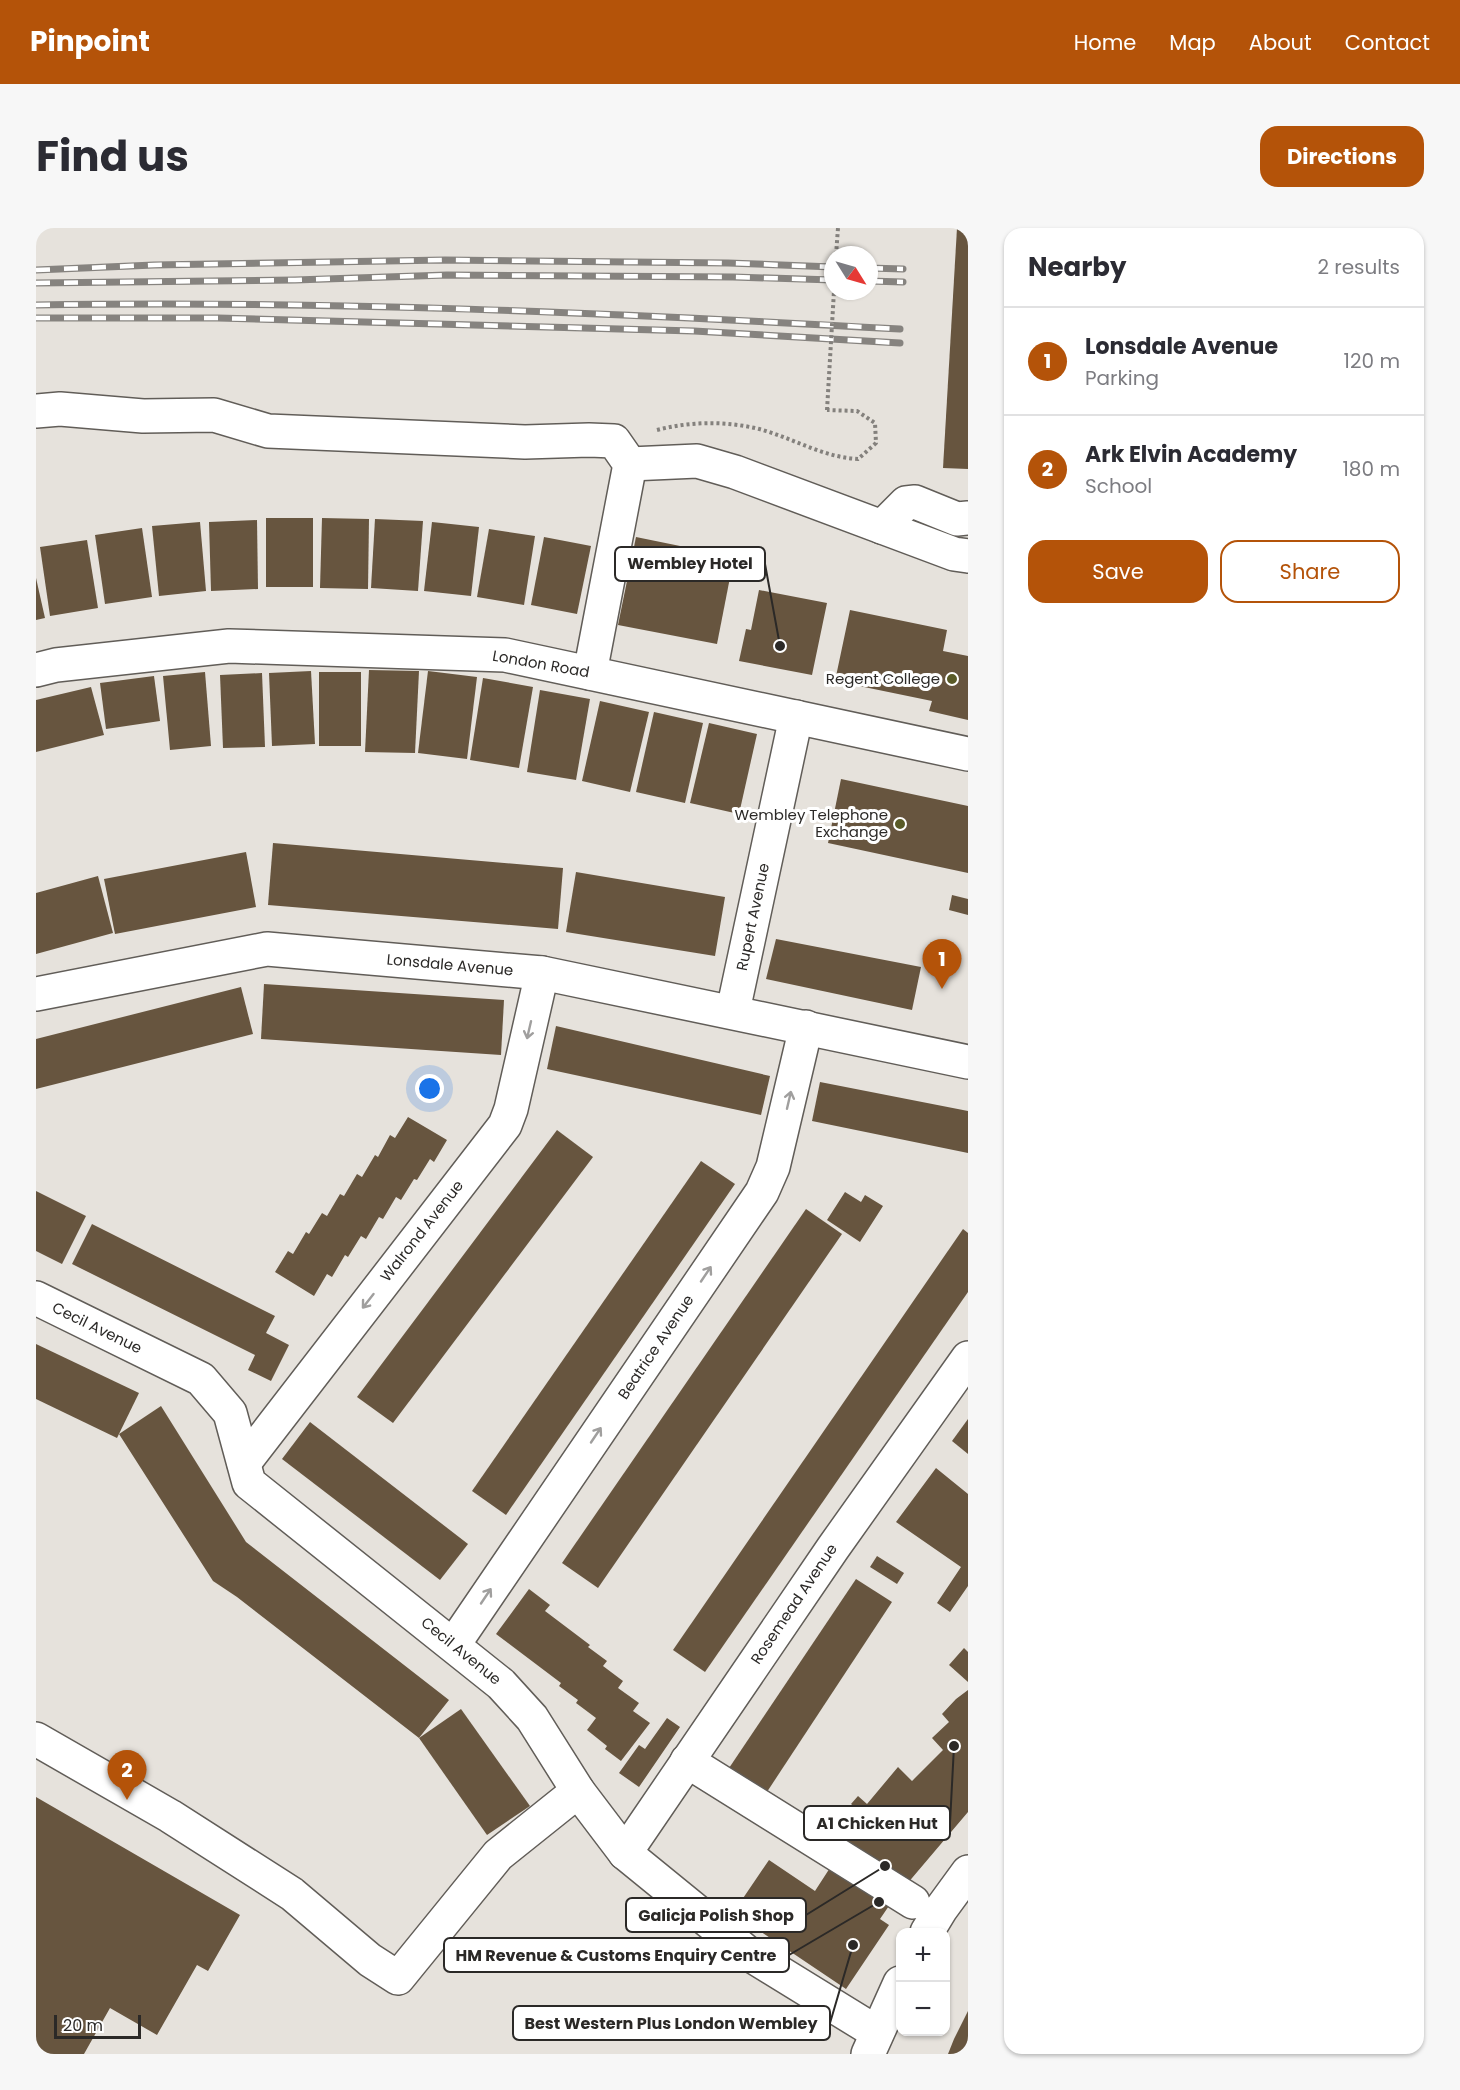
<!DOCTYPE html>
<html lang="en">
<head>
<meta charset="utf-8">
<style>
	:root { --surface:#fff; --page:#f7f7f7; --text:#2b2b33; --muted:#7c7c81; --line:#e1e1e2; --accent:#b45309 }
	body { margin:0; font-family:Poppins,sans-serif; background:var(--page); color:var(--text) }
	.controls { position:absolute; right:18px; bottom:18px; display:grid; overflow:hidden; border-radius:12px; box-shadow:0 2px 4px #0004 }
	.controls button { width:54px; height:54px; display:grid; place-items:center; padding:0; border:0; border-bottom:2px solid var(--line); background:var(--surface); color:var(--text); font:30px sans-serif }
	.compass { position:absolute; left:788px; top:18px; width:54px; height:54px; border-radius:50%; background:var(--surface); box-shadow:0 2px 4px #0004; rotate:127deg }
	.scale { position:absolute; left:18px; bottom:15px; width:87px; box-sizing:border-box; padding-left:6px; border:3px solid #2b2927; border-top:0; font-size:16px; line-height:21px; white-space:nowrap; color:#2b2927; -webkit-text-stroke:4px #fff; paint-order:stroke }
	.you { position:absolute; left:394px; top:861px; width:21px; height:21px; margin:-15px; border:4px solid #fff; border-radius:50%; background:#1a73e8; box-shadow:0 0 0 9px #1a73e833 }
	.badge { display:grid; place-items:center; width:39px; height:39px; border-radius:50%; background:var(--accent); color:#fff; font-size:20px; font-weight:700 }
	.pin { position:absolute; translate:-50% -50px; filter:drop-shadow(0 2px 3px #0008) }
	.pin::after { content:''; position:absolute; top:32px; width:21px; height:18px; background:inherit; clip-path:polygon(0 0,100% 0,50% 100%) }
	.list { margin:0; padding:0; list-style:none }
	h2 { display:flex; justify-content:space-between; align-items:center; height:78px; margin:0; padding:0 24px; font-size:26px }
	h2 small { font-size:20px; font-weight:400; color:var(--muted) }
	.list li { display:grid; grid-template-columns:39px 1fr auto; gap:18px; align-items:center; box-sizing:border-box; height:108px; padding:0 24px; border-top:2px solid var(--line) }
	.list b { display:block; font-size:22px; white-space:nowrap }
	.list p { margin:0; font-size:20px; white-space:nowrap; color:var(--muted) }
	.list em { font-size:20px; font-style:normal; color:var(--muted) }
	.actions { display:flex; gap:12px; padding:18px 24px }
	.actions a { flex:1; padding:14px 0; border:2px solid var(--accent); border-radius:18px; text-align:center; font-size:21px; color:var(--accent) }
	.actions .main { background:var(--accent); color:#fff }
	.map { position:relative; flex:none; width:932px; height:1826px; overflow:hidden; border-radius:18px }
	header { display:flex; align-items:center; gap:36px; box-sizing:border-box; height:84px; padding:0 30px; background:var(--accent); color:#fff }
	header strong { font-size:28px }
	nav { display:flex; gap:33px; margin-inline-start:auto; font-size:21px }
	.intro { display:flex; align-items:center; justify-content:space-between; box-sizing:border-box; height:144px; padding:0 36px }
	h1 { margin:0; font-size:42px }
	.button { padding:15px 27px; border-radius:18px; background:var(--accent); color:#fff; font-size:21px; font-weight:700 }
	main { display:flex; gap:36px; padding:0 36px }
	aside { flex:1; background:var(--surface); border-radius:18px; box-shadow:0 2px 4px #0004 }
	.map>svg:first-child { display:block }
	.building { fill:#67553f }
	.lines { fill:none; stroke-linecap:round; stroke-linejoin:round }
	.minor-casing { stroke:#615d58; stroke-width:36 }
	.major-casing { stroke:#615d58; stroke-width:36 }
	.path { stroke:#84817d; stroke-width:4; stroke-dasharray:3 3; stroke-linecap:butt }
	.minor { stroke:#fff; stroke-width:33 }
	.major { stroke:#fff; stroke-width:33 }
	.rail-casing { stroke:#86837f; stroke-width:7 }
	.rail { stroke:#fff; stroke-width:4.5; stroke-dasharray:14; stroke-linecap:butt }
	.path-bridge { stroke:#84817d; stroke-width:4; stroke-dasharray:3 3; stroke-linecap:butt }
	.oneway { stroke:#a09f9e }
	.poi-dot { fill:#595a27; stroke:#fff; stroke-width:2 }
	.labels { text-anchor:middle; stroke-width:6; stroke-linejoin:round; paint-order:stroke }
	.street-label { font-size:15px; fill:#2b2927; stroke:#fff }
	.poi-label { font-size:15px; fill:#2b2927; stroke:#fff; text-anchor:end }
	.leader { fill:none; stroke:#2b2927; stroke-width:2 }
	.callout-dot { fill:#2b2927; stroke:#fff; stroke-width:2 }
	.callout { fill:#fff; stroke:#2b2927; stroke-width:2 }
	.callout-label { font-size:16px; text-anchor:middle; font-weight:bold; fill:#2b2927 }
</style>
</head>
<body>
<header>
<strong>Pinpoint</strong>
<nav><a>Home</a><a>Map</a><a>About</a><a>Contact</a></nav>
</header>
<div class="intro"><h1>Find us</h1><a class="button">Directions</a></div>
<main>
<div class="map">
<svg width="932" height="1826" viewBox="0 0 932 1826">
	<rect width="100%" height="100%" fill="#e6e2dc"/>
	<g class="building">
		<polygon points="921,0 932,0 932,241 907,240"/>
		<rect x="230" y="290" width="47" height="69"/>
		<polygon points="286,290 333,291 332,361 284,360"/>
		<polygon points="339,291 387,293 382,363 335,360"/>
		<polygon points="221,292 222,361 175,363 173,294"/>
		<polygon points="164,294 170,363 123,368 116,298"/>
		<polygon points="396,294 443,299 435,368 388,363"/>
		<polygon points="106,300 116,369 69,376 59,307"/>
		<polygon points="453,301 499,308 488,377 441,369"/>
		<polygon points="508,309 555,318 541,386 495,377"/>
		<polygon points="600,309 698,329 681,416 582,397"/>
		<polygon points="51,312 62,380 14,388 4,319"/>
		<polygon points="0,350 9,390 0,392"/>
		<polygon points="723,362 791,375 776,447 703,433 710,401 715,402"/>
		<polygon points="814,382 911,402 907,423 932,428 932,492 893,483 896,473 799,453"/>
		<polygon points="333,442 383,443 379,525 329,524"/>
		<polygon points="275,443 279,516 236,518 233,445"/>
		<polygon points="392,443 441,449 431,531 382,525"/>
		<polygon points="169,444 175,518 134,522 127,448"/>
		<rect x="283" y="444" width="42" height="74"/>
		<polygon points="226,445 229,519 187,520 184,447"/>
		<polygon points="118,448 124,493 70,501 64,455"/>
		<polygon points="447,450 497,459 483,540 434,532"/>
		<polygon points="55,459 68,507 0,524 0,472"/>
		<polygon points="504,462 554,471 540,552 491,544"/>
		<polygon points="564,473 613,484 594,564 546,553"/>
		<polygon points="618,484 667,495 649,575 600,564"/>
		<polygon points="673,495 721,506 703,586 654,575"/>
		<polygon points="805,551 932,578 932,645 792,615"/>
		<polygon points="237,615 527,640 522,701 232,677"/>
		<polygon points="210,624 220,679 79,706 68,651"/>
		<polygon points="540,644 689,669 679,728 530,704"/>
		<polygon points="62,648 77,705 0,726 0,665"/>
		<polygon points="916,667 932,671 932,687 913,682"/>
		<polygon points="740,711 885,739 876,782 730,751"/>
		<polygon points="228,756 468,772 465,827 225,811"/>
		<polygon points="205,759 217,806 0,861 0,811"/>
		<polygon points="520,798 734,848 725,887 511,841"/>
		<polygon points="784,854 932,883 932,925 776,893"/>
		<polygon points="372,889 411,912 398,934 394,931 381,952 378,951 365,972 360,969 347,991 343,989 330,1011 325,1008 312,1029 309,1027 296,1049 291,1046 278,1068 239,1044 252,1023 257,1026 270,1004 273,1006 286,985 291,988 304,966 308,968 321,946 326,949 339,927 342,929 354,907 359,910"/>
		<polygon points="521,902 557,929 357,1195 321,1169"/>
		<polygon points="665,933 699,956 470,1287 436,1263"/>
		<polygon points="0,963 50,988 26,1036 0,1023"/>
		<polygon points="809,964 825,974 829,967 847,978 824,1014 791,992"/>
		<polygon points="770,981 806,1006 562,1360 526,1335"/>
		<polygon points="56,996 239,1088 230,1105 253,1117 235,1153 212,1142 219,1127 36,1036"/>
		<polygon points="927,1001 932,1005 932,1064 669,1444 637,1422"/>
		<polygon points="0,1116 103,1165 81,1210 0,1171"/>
		<polygon points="125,1178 210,1314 413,1472 383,1510 201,1369 177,1353 83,1206"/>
		<polygon points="932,1191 932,1226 916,1213"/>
		<polygon points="274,1194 432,1316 404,1352 246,1231"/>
		<polygon points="900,1240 932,1266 932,1358 914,1384 901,1375 925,1339 860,1294"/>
		<polygon points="841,1328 868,1345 861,1356 834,1339"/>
		<polygon points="820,1351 856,1374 725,1573 687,1549"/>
		<polygon points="493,1361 514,1377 509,1383 554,1417 552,1419 571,1433 567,1438 587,1453 582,1460 603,1475 597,1483 614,1495 585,1533 569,1521 571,1518 551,1502 560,1490 540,1475 542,1472 523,1458 525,1455 460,1406"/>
		<polygon points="928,1420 932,1424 932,1454 913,1437"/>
		<polygon points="932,1462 932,1584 865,1663 811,1615 820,1600 828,1606 836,1594 815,1576 822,1568 831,1576 862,1539 876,1553 907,1522 896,1510 913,1494 906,1486 920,1471"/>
		<polygon points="425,1481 494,1578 451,1607 383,1510"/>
		<polygon points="631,1490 644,1499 603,1559 583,1545 603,1517 609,1521"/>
		<polygon points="0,1569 204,1687 172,1743 161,1737 121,1807 74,1780 48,1826 0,1826"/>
		<polygon points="801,1629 859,1669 844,1691 853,1697 810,1761 697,1685 733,1632 779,1663"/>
		<polygon points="932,1783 932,1826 912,1826 918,1811"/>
	</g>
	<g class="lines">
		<g class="minor-casing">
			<g id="minor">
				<polyline points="0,183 24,181 107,188 178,187 232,203 489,214 553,212 578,213 594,236 554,445"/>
				<polyline points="594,236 661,233 699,244 918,326 932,328"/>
				<polyline points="846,299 870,275 879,274 921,291 932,290"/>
				<polyline points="0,442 20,437 193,418 469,427 932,526"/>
				<polyline points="0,766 231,721 506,745 932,834"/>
				<polyline points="697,783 760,489"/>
				<polyline points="0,1070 165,1151 194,1185 213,1255 465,1456 496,1490 542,1563 589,1625 713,1726 840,1804"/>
				<polyline points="208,1235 469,897 475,881 506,745"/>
				<polyline points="418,1416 726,964 737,939 770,799"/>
				<polyline points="0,1511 134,1588 256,1666 334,1732 362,1750 462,1627 542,1563"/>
				<polyline points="651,1533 877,1674"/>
				<polyline points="589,1625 797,1320 932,1130"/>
			</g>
		</g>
		<g class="major-casing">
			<g id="major">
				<polyline points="891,1704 905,1681 932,1644"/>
				<polyline points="832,1826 864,1755"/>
			</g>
		</g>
		<g class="path">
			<polyline points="800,27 802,0"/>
			<path d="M621,202C652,194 683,193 714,199C751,206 783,229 822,231L840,215L839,195L821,183L791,182"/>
		</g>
		<use href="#minor" class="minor"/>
		<use href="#major" class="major"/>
		<g class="rail-casing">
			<g id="rail">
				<polyline points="833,40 867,41"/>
				<polyline points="0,42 118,37 409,32 692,35 797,39"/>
				<polyline points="833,53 867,54"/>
				<polyline points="0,55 259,52 411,47 697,49 797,52"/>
				<path d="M0,77C288,72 577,85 864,101"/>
				<polyline points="0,90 182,90 658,103 864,115"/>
			</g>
		</g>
		<use href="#rail" class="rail"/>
		<polyline class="path-bridge" points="791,182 798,63"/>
	</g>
	<defs><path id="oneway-shaft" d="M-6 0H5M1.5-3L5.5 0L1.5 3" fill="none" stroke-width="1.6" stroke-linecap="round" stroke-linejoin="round" transform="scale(1.5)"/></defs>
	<g class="oneway">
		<use href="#oneway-shaft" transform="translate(493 802) rotate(103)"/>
		<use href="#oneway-shaft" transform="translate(753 872) rotate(-77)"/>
		<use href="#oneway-shaft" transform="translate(670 1046) rotate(-56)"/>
		<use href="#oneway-shaft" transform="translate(332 1073) rotate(128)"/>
		<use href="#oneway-shaft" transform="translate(560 1207) rotate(-56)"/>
		<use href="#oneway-shaft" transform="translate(450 1368) rotate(-56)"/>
	</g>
	<g class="poi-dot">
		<circle cx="916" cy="451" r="6"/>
		<circle cx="864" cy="596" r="6"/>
	</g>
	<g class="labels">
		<g class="street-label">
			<text transform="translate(505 436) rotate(10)" y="5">London Road</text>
			<text transform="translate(717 689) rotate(-78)" y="5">Rupert Avenue</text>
			<text transform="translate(414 737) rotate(5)" y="5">Lonsdale Avenue</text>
			<text transform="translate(386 1003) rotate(-52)" y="5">Walrond Avenue</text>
			<text transform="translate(61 1100) rotate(26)" y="5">Cecil Avenue</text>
			<text transform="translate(620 1119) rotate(-56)" y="5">Beatrice Avenue</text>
			<text transform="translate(758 1376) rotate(-56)" y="5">Rosemead Avenue</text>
			<text transform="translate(425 1423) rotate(39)" y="5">Cecil Avenue</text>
		</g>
		<g class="poi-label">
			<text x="904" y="456">Regent College</text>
			<text x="852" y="592">Wembley Telephone<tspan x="852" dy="17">Exchange</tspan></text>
		</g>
	</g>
	<path class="leader" d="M744 418L729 336M918 1518L914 1595M849 1638L770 1687M843 1674L753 1727M817 1717L794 1795"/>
	<g class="callout-dot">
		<circle cx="744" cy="418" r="6"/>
		<circle cx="918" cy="1518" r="6"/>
		<circle cx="849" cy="1638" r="6"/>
		<circle cx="843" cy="1674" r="6"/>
		<circle cx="817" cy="1717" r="6"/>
	</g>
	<g class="callout">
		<rect x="579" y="319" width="150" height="34" rx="6"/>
		<rect x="768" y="1578" width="146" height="34" rx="6"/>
		<rect x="590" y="1670" width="180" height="34" rx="6"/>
		<rect x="408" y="1710" width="345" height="34" rx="6"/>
		<rect x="477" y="1778" width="317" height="34" rx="6"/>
	</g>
	<g class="callout-label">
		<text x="654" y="341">Wembley Hotel</text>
		<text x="841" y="1601">A1 Chicken Hut</text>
		<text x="680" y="1693">Galicja Polish Shop</text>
		<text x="580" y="1733">HM Revenue &amp; Customs Enquiry Centre</text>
		<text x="635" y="1801">Best Western Plus London Wembley</text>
	</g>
</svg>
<div class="controls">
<button>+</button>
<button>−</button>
</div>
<svg class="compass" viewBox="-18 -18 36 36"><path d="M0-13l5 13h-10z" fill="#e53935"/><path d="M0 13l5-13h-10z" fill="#7c7c81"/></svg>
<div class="scale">20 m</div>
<div class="you"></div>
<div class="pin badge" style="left:906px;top:761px">1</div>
<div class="pin badge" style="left:91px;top:1572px">2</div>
</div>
<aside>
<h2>Nearby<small>2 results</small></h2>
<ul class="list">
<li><span class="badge">1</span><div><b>Lonsdale Avenue</b><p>Parking</p></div><em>120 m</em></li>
<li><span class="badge">2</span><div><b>Ark Elvin Academy</b><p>School</p></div><em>180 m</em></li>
</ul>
<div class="actions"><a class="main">Save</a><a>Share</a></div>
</aside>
</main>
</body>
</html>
